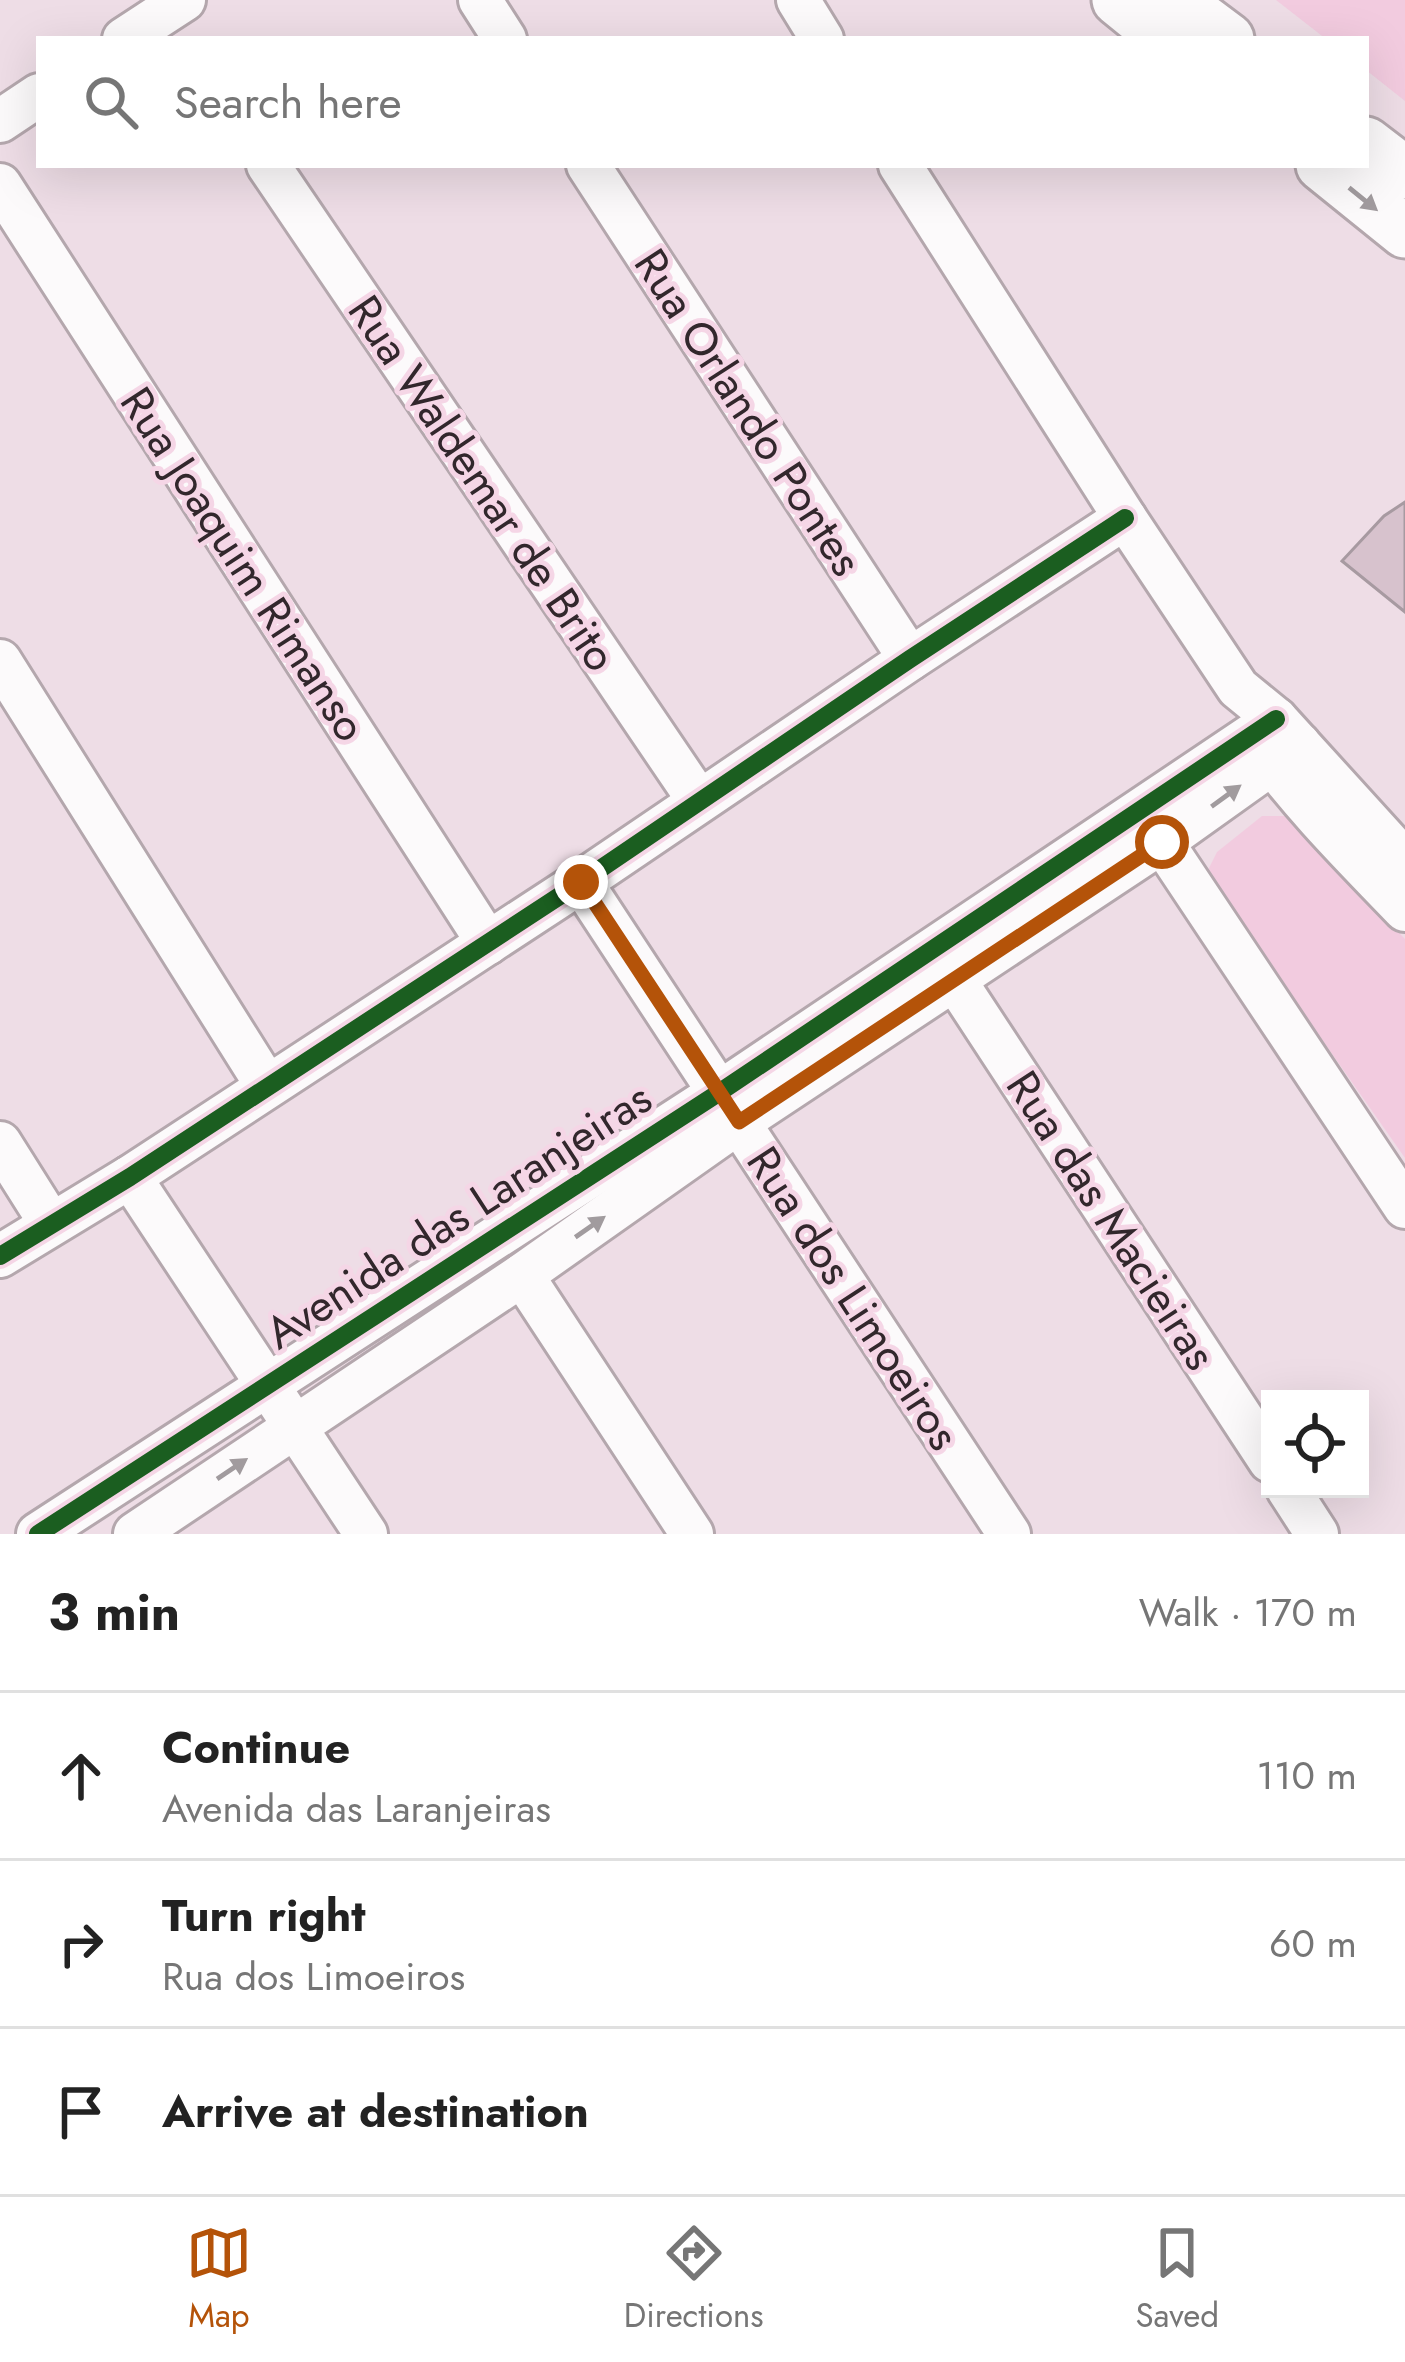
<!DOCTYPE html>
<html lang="en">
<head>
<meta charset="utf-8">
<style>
	:root { --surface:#fff; --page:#f2f2f2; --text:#222; --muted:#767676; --line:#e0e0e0; --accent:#b45309 }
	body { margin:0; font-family:Jost,sans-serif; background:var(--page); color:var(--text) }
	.controls { position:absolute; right:36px; bottom:36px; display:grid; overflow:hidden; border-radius:0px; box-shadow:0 12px 48px #0002 }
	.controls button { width:108px; height:108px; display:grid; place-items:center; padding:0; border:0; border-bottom:3px solid var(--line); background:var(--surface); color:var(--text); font:60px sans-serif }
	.stop { position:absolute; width:36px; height:36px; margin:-27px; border:9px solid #b45309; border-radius:50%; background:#fff }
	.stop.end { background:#b45309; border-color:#fff; box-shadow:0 3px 12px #0008 }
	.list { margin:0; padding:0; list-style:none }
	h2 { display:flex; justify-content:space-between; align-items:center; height:156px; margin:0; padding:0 48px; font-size:51px }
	h2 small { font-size:39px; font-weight:400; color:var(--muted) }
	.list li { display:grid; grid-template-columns:78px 1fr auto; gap:36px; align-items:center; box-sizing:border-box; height:168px; padding:0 48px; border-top:3px solid var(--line) }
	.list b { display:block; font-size:45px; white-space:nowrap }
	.list p { margin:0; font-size:39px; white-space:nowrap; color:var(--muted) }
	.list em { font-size:39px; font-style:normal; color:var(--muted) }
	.icon { flex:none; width:66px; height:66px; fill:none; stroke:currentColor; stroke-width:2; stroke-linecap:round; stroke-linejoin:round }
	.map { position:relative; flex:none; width:1405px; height:1534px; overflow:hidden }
	.search { position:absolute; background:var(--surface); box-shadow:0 12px 48px #0002; left:36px; right:36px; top:36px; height:132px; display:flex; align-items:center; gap:30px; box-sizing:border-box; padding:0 42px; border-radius:0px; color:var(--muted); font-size:45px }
	.sheet { height:660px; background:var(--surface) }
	nav { display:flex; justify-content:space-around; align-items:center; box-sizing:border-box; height:168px; border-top:3px solid var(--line); background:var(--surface); font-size:33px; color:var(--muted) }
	nav a { display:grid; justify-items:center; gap:6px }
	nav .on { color:var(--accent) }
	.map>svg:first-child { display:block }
	.green { fill:#f2cbdf }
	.building { fill:#d7c2cd; stroke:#a79aa1; stroke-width:3 }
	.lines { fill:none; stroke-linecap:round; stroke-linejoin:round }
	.minor-casing { stroke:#b4a7ad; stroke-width:48 }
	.major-casing { stroke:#b4a7ad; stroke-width:57 }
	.minor { stroke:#fcfafb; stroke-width:42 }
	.major { stroke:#fcfafb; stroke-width:51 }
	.cycleway-casing { stroke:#f5d6e6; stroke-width:26 }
	.cycleway { stroke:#1b5e20; stroke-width:18 }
	.oneway { fill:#a19b9e }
	.route { stroke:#b45309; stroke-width:15 }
	.labels { text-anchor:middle; stroke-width:10; stroke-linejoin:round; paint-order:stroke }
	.street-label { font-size:45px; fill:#32272c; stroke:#f5d6e6 }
</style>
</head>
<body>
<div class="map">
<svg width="1405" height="1534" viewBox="0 0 1405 1534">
	<rect width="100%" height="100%" fill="#eedde6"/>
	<g class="green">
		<polygon points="1276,0 1405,0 1405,101 1366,70 1366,39 1326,39"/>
		<polygon points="1262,816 1285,816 1405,939 1405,1158 1206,874 1217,852"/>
	</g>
	<polygon class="building" points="1405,502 1405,612 1342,561 1384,516"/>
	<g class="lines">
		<g class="minor-casing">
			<g id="minor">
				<polyline points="480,0 505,39"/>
				<polyline points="798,0 822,39"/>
				<polyline points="124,39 184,0"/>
				<polyline points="0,121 39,95"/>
				<polyline points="268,165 699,801"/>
				<polyline points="588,165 910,659"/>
				<polyline points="900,165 1125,518 1238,688 1276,719 1405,861"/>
				<polyline points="0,185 488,943"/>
				<polyline points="0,661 267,1086"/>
				<path d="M1255,740C1298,801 1353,856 1405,910"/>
				<polyline points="1162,842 1405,1207"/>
				<polyline points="581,882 1009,1534"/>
				<polyline points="954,979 1270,1461"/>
				<polyline points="0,1143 51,1224"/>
				<polyline points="130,1177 366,1534"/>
				<polyline points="0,1256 130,1177 581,882 910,659 1125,518"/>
				<polyline points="522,1275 692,1534"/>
				<polyline points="1288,1489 1317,1534"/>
				<polyline points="38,1534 720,1092 1276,719"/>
				<polyline points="135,1534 522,1275 739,1122 1162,842 1299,744"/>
			</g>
		</g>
		<g class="major-casing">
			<g id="major">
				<polyline points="1118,0 1166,39"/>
				<polyline points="1176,0 1228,39"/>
				<polyline points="1366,143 1405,173"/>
				<polyline points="1322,165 1405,232"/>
			</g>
		</g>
		<use href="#minor" class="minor"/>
		<use href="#major" class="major"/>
		<g class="cycleway-casing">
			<g id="cycleway">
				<polyline points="0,1256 130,1177 581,882 910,659 1125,518"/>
				<polyline points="38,1534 720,1092 1276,719"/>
			</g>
		</g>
		<use href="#cycleway" class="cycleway"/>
	</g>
	<defs><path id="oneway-solid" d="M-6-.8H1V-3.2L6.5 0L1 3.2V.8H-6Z" transform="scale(3)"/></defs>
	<g class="oneway">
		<use href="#oneway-solid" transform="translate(1363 199) rotate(39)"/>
		<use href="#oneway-solid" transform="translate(1226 796) rotate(-36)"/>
		<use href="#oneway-solid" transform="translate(590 1227) rotate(-35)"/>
		<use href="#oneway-solid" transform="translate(232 1469) rotate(-34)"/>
	</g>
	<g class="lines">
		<polyline class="route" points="581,882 739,1122 1162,842"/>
	</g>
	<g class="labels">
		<g class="street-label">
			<text transform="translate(749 412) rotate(57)" y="16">Rua Orlando Pontes</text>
			<text transform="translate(483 483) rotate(56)" y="16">Rua Waldemar de Brito</text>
			<text transform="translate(244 564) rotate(57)" y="16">Rua Joaquim Rimanso</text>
			<text transform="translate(458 1215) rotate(-33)" y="16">Avenida das Laranjeiras</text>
			<text transform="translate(1112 1220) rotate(57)" y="16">Rua das Macieiras</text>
			<text transform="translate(854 1298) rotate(57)" y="16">Rua dos Limoeiros</text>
		</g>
	</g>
</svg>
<div class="controls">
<button><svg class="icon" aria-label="locate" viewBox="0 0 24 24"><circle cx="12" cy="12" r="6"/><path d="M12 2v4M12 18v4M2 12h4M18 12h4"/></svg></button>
</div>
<div class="stop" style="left:1162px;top:842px"></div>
<div class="stop end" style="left:581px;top:882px"></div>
<div class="search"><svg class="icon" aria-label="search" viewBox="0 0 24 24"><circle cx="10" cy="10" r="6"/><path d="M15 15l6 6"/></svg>Search here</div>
</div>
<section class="sheet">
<h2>3 min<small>Walk · 170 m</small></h2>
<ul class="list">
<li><svg class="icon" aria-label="ahead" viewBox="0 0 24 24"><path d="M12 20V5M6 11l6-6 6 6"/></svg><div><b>Continue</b><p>Avenida das Laranjeiras</p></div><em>110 m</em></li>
<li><svg class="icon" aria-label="right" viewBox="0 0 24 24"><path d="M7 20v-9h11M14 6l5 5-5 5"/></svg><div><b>Turn right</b><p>Rua dos Limoeiros</p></div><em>60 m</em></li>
<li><svg class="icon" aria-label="arrive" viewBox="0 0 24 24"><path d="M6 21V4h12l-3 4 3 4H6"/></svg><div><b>Arrive at destination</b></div></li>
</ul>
</section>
<nav>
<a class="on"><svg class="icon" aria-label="map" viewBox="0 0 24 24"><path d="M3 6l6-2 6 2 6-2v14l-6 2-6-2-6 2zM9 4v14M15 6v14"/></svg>Map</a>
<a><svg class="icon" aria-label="directions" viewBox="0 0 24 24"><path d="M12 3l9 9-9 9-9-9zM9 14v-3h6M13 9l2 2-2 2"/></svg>Directions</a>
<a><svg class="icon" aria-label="saved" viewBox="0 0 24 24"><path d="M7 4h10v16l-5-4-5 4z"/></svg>Saved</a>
</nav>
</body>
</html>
